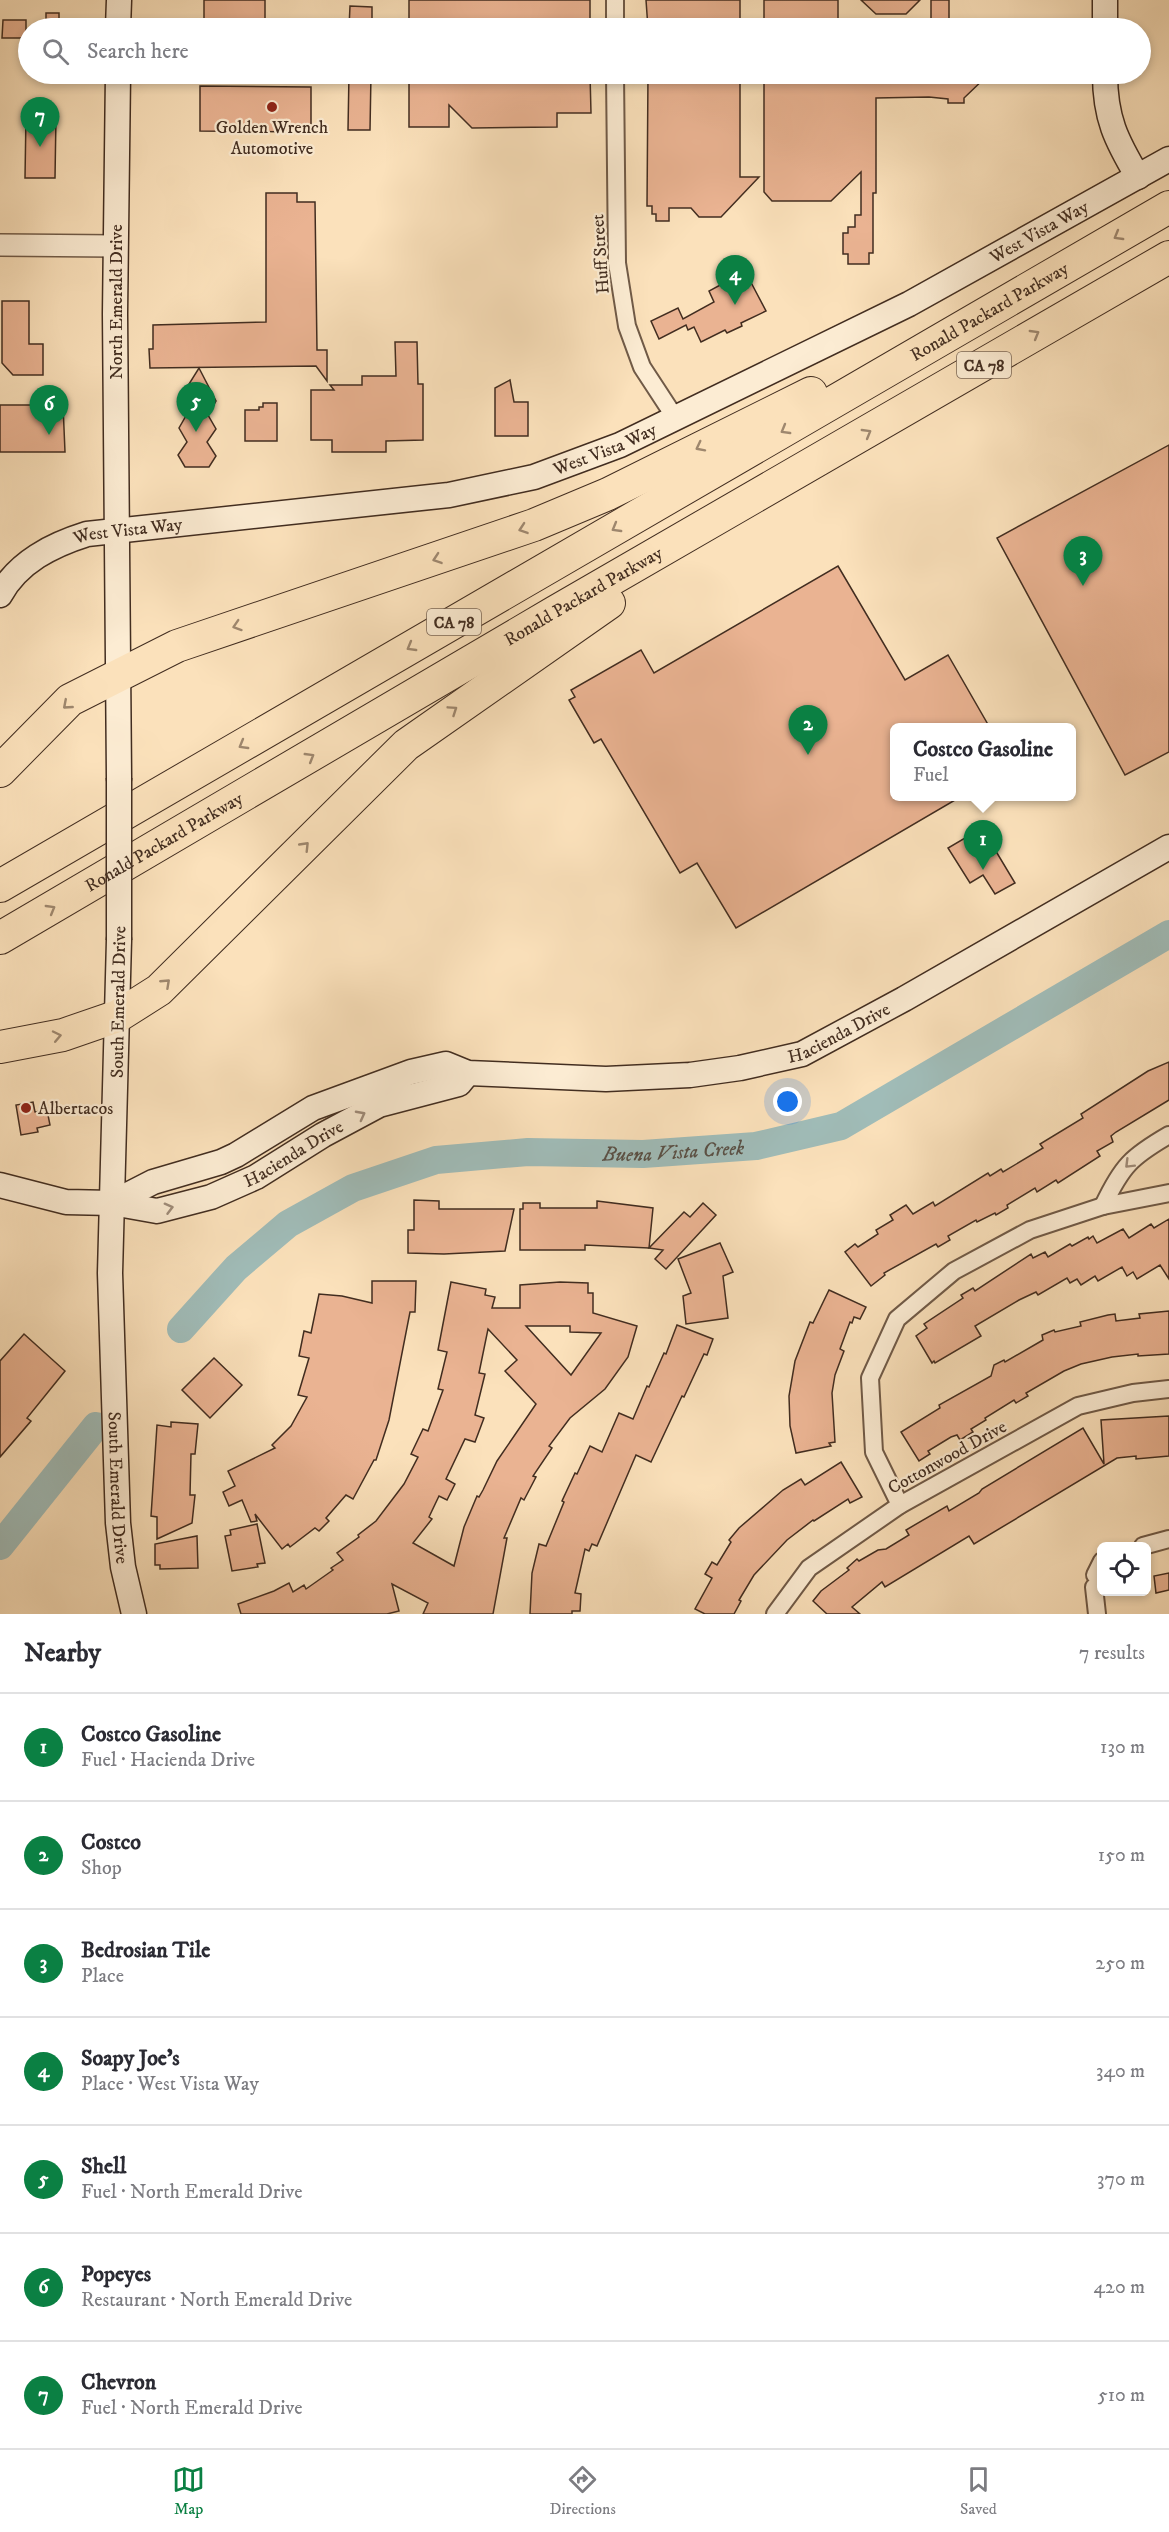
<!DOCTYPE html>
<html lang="en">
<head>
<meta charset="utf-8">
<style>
	:root { --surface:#fff; --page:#f2f2f3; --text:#2b2b33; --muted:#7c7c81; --line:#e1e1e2; --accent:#0b8043 }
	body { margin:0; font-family:"IM FELL DW Pica",serif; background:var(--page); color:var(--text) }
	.controls { position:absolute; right:18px; bottom:18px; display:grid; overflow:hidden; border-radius:9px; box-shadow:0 3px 9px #0003 }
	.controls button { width:54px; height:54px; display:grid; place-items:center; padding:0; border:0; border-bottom:2px solid var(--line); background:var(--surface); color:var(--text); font:30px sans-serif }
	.you { position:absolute; left:788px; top:1102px; width:21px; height:21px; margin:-15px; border:4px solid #fff; border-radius:50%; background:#1a73e8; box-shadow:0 0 0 9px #1a73e833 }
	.badge { display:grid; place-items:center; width:39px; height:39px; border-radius:50%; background:var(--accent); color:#fff; font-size:20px; font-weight:700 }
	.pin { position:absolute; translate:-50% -50px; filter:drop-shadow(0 2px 3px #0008) }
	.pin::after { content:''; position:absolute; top:32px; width:21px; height:18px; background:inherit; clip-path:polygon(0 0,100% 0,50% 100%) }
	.popup { position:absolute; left:890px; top:723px; width:186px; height:78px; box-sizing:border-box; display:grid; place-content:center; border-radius:9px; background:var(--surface); filter:drop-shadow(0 2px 4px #0005); font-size:20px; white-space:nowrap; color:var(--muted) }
	.popup b { font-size:22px; color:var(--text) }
	.popup::after { content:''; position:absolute; left:50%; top:100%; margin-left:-12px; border:12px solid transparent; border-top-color:var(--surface) }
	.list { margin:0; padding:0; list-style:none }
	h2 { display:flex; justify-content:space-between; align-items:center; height:78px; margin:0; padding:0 24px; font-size:26px }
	h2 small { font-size:20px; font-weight:400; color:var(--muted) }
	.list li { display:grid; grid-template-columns:39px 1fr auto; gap:18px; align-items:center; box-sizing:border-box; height:108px; padding:0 24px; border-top:2px solid var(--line) }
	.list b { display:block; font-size:22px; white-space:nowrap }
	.list p { margin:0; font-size:20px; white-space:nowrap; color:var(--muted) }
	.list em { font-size:20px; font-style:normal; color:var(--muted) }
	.icon { flex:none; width:33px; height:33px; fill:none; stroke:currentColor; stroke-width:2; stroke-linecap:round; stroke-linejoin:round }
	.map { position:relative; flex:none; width:1169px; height:1614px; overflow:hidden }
	.search { position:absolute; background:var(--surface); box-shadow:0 3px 9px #0003; left:18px; right:18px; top:18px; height:66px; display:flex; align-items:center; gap:15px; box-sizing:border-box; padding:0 21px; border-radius:33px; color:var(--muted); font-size:22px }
	.sheet { height:834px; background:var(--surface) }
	nav { display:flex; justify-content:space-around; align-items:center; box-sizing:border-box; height:84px; border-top:2px solid var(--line); background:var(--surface); font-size:16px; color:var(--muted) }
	nav a { display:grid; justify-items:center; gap:3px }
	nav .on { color:var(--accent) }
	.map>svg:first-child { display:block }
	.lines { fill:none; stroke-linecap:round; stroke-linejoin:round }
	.river { stroke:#a0bcb8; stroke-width:28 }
	.building { fill:#eab392; stroke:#422d20; stroke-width:1.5; fill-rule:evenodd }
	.minor-casing { stroke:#705a47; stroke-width:20 }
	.tertiary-casing { stroke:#705a47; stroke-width:24 }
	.secondary-casing { stroke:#422d20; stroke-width:27 }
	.motorway-casing { stroke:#422d20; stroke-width:34 }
	.minor { stroke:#fcecd3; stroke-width:16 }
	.tertiary { stroke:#fcecd3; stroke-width:21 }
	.secondary { stroke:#fcecd3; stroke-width:24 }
	.motorway { stroke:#fbe1bb; stroke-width:32 }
	.secondary-bridge-casing { stroke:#422d20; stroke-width:27; stroke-linecap:butt }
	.secondary-bridge { stroke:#fcecd3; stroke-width:24 }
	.oneway { stroke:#9e876e }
	.oneway2 { stroke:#9f8c7a }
	.poi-dot { fill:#8f2418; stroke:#fcecd3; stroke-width:2 }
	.labels { text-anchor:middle; stroke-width:4.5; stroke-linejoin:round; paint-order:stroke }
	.shield { fill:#fcecd3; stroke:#7a6656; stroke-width:1.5 }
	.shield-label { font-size:16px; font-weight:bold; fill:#422d20 }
	.poi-label { font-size:18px; fill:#422d20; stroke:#fcecd3 }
	.street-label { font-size:18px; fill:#422d20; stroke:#fcecd3 }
	.water-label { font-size:20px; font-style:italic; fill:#5a5146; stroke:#fcecd3 }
</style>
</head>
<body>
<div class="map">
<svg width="1169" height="1614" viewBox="0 0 1169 1614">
	<rect width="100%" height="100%" fill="#fbe1bb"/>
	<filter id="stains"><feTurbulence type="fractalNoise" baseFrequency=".00333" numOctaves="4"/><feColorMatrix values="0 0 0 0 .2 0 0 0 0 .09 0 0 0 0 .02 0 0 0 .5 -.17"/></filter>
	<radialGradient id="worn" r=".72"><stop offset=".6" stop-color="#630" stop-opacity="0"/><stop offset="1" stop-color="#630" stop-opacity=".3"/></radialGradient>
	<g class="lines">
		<g class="river">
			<path id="s1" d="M181,1329L236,1268L288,1224L353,1188L436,1160L528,1152L643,1154L756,1146L841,1126L1169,934"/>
			<polyline points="0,1546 96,1426"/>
		</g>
	</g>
	<g class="building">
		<rect x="204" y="0" width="61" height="28"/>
		<rect x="409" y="0" width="181" height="28"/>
		<polygon points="646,0 740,0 740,28 648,28"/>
		<rect x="764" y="0" width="74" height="28"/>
		<polygon points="861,0 920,0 906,14 876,14"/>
		<rect x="931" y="0" width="18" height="28"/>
		<polygon points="350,6 372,7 372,28 349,28"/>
		<rect x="46" y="13" width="13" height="15"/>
		<polygon points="3,20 26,20 26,38 2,38"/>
		<polygon points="349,74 371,74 370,130 348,130"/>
		<polygon points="409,74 590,74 591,113 557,113 557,127 472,128 449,105 449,127 409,127"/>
		<polygon points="648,74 740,74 740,177 759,177 721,217 699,217 691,208 669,208 669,221 656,221 656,214 652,214 652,206 647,206"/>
		<polygon points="764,74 989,74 964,98 964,103 948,103 948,99 929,97 876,98 876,193 873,193 873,253 869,253 869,264 848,264 848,254 843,254 843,233 848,233 848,227 855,227 855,215 861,215 861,172 831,201 772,201 764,192"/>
		<polygon points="200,86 311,87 311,132 200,131"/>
		<polygon points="26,116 56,116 55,178 25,178"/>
		<polygon points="266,193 297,193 297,202 315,202 317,350 327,350 327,381 316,366 150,368 149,349 153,349 153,325 266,322"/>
		<polygon points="746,273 766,311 741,323 742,326 727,333 725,330 701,342 694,327 688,330 686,325 659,339 651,321 678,308 683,319 714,302 709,291 735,277 736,279"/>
		<polygon points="2,301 29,301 29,344 43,344 43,375 13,375 2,363"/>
		<polygon points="395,342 417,342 418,384 423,384 423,440 386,441 386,452 332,452 332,440 311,440 311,390 334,390 330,385 362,385 362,376 396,376"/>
		<polygon points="199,368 216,401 208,415 216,429 207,442 216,456 209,467 185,467 178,455 187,442 179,428 187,414 179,400"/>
		<polygon points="510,380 514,402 528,402 528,436 495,436 495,388"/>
		<polygon points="263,403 277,403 277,441 245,441 245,410 259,410 259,407 263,407"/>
		<polygon points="0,405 63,405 65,452 0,452"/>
		<polygon points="1169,445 1169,752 1125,775 997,538"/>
		<polygon points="838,566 905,680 948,655 990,728 894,728 894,796 962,796 736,928 697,863 680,873 601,739 594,743 569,700 575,697 571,690 641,650 654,673"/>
		<polygon points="982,828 1015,883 995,894 983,875 970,883 948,848"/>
		<polygon points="1169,1062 1169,1100 1116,1132 1111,1136 1113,1142 1097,1151 1100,1156 1058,1183 1056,1180 1037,1192 1035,1188 1007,1205 1008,1208 996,1215 995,1213 977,1222 976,1220 948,1236 950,1240 938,1247 936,1244 884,1273 885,1275 871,1286 845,1252 855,1244 858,1247 878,1234 876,1230 893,1220 890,1215 906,1205 913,1214 933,1202 935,1206 988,1173 990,1176 1001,1169 1003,1172 1043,1148 1040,1144 1083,1118 1081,1114 1148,1071"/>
		<polygon points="33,1102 35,1112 47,1110 50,1125 37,1128 38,1132 21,1135 16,1105"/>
		<polygon points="414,1200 439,1201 439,1209 514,1209 505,1251 444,1254 408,1253 408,1230 414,1230"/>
		<polygon points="597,1201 653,1208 649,1248 585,1245 585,1250 520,1250 520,1209 523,1209 523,1203 540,1203 540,1208 597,1208"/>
		<polygon points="703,1203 716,1215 666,1269 655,1259 663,1250 649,1248 684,1212 690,1217"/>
		<polygon points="1169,1219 1169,1279 1160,1265 1137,1279 1133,1272 1127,1276 1122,1267 1098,1281 1095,1276 1081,1285 1077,1279 1070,1283 1067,1278 1038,1295 1036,1292 1019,1300 975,1326 981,1336 935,1363 934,1361 932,1363 916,1336 927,1328 924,1324 963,1298 961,1295 973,1288 975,1291 1031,1254 1033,1258 1045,1252 1048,1257 1070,1244 1072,1246 1088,1237 1089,1239 1093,1236 1097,1243 1123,1229 1129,1238 1151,1224 1154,1228"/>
		<polygon points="720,1243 733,1272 723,1276 728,1318 686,1324 683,1296 691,1293 678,1259"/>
		<polygon points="372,1281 416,1281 415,1312 410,1312 389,1420 376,1460 374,1460 353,1499 346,1495 326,1518 329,1521 319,1531 315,1528 290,1547 288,1544 282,1549 255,1514 257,1521 251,1522 242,1500 229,1506 223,1492 235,1486 228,1471 275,1448 272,1445 291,1426 307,1397 298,1395 309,1358 299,1356 304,1331 311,1333 319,1294 342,1296 372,1303"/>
		<path d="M451,1282L486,1289L485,1295L495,1297L492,1308H520V1285L560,1282L588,1283V1293H593V1313L637,1326L628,1357L605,1389L570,1418L549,1446L552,1448L533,1476L536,1477L524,1500L521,1498L504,1538H507L493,1614H423L428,1603L392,1584L399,1611L387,1614H241L238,1604L274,1591L289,1583L293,1592L304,1585L306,1589L333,1570L331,1568L343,1560L337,1553L359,1537L358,1535L376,1521L404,1484L418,1457L411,1454L423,1429L428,1431L443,1390L438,1389L447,1352L438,1350ZM526,1326H570V1332L601,1333L571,1375ZM488,1329L517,1360L505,1371L536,1404L497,1461L483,1490L479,1497L477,1496L464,1527L454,1566L413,1543L432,1519L429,1517L439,1496L447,1500L455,1484L446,1479L465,1439L475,1442L484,1418L475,1415L485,1374L479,1373Z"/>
		<polygon points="829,1290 866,1307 860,1319 854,1317 852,1323 850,1322 840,1349 844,1351 835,1375 832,1393 835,1442 829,1443 831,1446 796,1453 790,1426 789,1396 795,1361 810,1322 813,1323"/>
		<polygon points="1169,1311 1169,1354 1138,1356 1138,1354 1112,1357 1081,1364 1064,1371 1026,1393 1028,1396 1016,1403 1014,1400 985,1418 986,1420 971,1429 973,1432 960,1440 957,1435 951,1437 928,1451 930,1454 919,1461 901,1432 940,1408 939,1405 991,1376 994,1365 1004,1360 1005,1362 1043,1340 1042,1335 1054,1330 1055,1332 1081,1326 1080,1322 1108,1315 1115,1314 1116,1321 1140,1318 1139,1314"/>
		<polygon points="677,1325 713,1339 707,1355 704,1354 684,1397 682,1396 651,1462 636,1455 597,1546 592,1544 589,1551 585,1549 575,1593 581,1594 580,1611 572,1611 572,1614 530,1614 532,1573 539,1544 546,1546 564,1502 562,1501 575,1473 577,1474 590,1446 602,1452 619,1413 633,1419 647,1386 649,1387 664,1353 666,1354"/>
		<polygon points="24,1334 65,1371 27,1418 31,1421 0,1457 0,1361"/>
		<polygon points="214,1358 242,1385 210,1418 182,1390"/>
		<polygon points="1169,1416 1169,1456 1136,1459 1136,1456 1117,1458 974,1544 969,1536 885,1587 882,1582 852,1607 860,1614 827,1614 813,1601 821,1591 849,1570 847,1568 857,1559 859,1561 878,1550 886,1549 909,1535 906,1530 947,1506 949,1511 979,1493 982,1489 1083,1428 1104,1464 1101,1420"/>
		<polygon points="171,1422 198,1424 195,1454 191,1454 190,1495 195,1495 192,1523 157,1539 157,1517 151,1516 157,1425 171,1427"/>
		<polygon points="841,1462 862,1497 850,1503 848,1499 814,1521 813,1520 787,1540 754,1575 739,1600 741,1601 734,1614 705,1614 695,1609 712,1578 705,1574 712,1562 717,1565 731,1542 729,1540 739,1528 783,1490 801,1479 805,1485"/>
		<polygon points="257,1524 265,1563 257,1564 258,1567 232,1571 225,1536 231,1535 230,1530"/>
		<polygon points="197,1536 198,1568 160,1569 160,1565 155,1565 155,1544"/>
		<polygon points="1169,1573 1169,1590 1156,1593 1154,1576"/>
	</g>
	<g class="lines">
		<g class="minor-casing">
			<g id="minor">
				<polyline points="615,0 615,28"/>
				<polyline points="615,74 617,263 627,326 642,367 676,419"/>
				<path d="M1103,1206C1122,1166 1131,1157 1169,1135"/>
				<polyline points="900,1505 874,1452 870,1378 897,1319 954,1271 1030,1230 1103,1206 1169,1193"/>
				<polyline points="1143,1546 1169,1539"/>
				<polyline points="1095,1575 1102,1561"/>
				<polyline points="1094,1587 1097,1614"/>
				<polyline points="775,1614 809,1568 900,1505 1078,1406 1133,1393 1169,1389"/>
			</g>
		</g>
		<g class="tertiary-casing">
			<polyline id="tertiary" points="0,245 116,246"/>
		</g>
		<g class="secondary-casing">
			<g id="secondary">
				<polyline points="118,28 119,0"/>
				<polyline points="1105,28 1105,0"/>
				<polyline points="118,74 115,314 119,778"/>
				<path d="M1105,74C1105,118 1116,140 1138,177"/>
				<path id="s2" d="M0,595C18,562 52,545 87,534L449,495L534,477L620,445L909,304L1169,159"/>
				<path id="s3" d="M119,940L110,1273L118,1523L123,1567L134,1614"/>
				<path id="s4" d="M0,1185L66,1202L112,1203L157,1211L211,1197L256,1177L323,1135L379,1105L459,1084L468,1073"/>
				<path id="s5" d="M112,1203L153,1182L221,1162L236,1155L313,1108L411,1072L446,1064L468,1073L606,1079L690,1075L740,1068L802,1054L904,999L1169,847"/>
			</g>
		</g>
		<g class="motorway-casing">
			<g id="motorway">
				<polyline points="0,771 70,700 177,646 534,525 608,494 811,393"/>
				<path id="s6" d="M0,886L1169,207"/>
				<path id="s7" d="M0,938L555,612L1169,257"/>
				<polyline points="0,1047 63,1035 118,1016 159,990 406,745 609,603"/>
			</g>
		</g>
		<use href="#minor" class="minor"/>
		<use href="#tertiary" class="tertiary"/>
		<use href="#secondary" class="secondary"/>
		<use href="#motorway" class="motorway"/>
		<g class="secondary-bridge-casing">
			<polyline id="secondary-bridge" points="119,778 119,940"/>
		</g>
		<use href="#secondary-bridge" class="secondary-bridge"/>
	</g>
	<defs><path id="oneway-chevron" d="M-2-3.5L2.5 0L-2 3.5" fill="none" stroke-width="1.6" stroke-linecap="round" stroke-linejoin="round" transform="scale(1.5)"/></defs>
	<g class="oneway">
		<use href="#oneway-chevron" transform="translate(1118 236) rotate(150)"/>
		<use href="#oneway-chevron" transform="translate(1035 334) rotate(-30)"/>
		<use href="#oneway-chevron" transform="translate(785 430) rotate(150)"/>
		<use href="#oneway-chevron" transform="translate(867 433) rotate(-30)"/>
		<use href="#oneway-chevron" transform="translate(700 447) rotate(153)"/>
		<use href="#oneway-chevron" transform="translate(616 528) rotate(150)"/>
		<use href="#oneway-chevron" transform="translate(523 529) rotate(161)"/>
		<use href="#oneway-chevron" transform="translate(437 559) rotate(161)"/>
		<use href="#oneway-chevron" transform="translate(237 626) rotate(162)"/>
		<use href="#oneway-chevron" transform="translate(411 647) rotate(150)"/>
		<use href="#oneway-chevron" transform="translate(67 705) rotate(139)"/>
		<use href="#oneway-chevron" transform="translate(453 710) rotate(-34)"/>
		<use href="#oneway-chevron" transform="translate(243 745) rotate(150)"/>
		<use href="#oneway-chevron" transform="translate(310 757) rotate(-31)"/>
		<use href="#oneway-chevron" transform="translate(305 846) rotate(-46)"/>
		<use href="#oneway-chevron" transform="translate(51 909) rotate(-30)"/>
		<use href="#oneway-chevron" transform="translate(166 983) rotate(-43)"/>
		<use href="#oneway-chevron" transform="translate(57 1036) rotate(-12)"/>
	</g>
	<g class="oneway2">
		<use href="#oneway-chevron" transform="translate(361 1115) rotate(-28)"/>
		<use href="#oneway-chevron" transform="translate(1129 1164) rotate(135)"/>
		<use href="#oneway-chevron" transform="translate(169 1208) rotate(-15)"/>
	</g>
	<g class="poi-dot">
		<circle cx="272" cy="107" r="6"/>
		<circle cx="26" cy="1108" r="6"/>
	</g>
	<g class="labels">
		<g class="shield">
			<rect x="957" y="352" width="54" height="26" rx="4.5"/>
			<rect x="427" y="609" width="54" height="26" rx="4.5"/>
		</g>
		<g class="shield-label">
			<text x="984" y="371">CA 78</text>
			<text x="454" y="628">CA 78</text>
		</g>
		<g class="poi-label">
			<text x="272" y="133">Golden Wrench<tspan x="272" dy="21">Automotive</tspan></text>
			<text x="38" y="1114" text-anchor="start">Albertacos</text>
		</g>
		<g class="street-label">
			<text dy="6" stroke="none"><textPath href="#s2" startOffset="1122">West Vista Way</textPath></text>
			<text transform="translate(600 254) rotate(-94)" y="6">Huff Street</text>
			<text transform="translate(116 302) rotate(-90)" y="6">North Emerald Drive</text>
			<text dy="6" stroke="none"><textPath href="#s6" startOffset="1144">Ronald Packard Parkway</textPath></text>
			<text dy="6" stroke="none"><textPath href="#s2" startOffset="636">West Vista Way</textPath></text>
			<text dy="6" stroke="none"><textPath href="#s2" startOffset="150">West Vista Way</textPath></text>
			<text dy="6" stroke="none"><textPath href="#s7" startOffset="676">Ronald Packard Parkway</textPath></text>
			<text dy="6" stroke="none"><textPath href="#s7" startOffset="190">Ronald Packard Parkway</textPath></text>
			<text transform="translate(118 1002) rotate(-89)" y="6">South Emerald Drive</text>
			<text dy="6" stroke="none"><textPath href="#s5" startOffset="766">Hacienda Drive</textPath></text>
			<text dy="6" stroke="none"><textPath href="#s4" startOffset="309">Hacienda Drive</textPath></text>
			<text transform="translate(947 1457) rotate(-29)" y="6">Cottonwood Drive</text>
			<text dy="6" stroke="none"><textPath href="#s3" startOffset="548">South Emerald Drive</textPath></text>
		</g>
		<g class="water-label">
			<text dy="7" stroke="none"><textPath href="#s1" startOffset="550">Buena Vista Creek</textPath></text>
		</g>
	</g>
	<rect width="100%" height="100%" filter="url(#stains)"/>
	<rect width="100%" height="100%" fill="url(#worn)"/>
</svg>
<div class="controls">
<button><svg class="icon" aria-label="locate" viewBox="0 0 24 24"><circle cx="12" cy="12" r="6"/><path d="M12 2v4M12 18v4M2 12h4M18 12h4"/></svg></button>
</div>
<div class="you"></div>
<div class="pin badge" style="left:983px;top:870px">1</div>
<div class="popup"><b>Costco Gasoline</b>Fuel</div>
<div class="pin badge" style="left:808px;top:755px">2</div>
<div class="pin badge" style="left:1083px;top:586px">3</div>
<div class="pin badge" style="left:735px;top:305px">4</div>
<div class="pin badge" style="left:196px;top:432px">5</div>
<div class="pin badge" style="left:49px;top:435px">6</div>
<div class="pin badge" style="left:40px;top:147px">7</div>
<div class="search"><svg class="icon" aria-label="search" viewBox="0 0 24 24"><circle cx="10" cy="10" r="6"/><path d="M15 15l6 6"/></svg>Search here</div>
</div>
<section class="sheet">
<h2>Nearby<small>7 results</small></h2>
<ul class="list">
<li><span class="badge">1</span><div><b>Costco Gasoline</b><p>Fuel · Hacienda Drive</p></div><em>130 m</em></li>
<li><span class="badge">2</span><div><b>Costco</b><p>Shop</p></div><em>150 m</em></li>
<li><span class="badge">3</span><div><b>Bedrosian Tile</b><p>Place</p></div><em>250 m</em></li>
<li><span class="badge">4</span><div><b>Soapy Joe's</b><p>Place · West Vista Way</p></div><em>340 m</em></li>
<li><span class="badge">5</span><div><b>Shell</b><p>Fuel · North Emerald Drive</p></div><em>370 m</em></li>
<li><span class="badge">6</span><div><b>Popeyes</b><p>Restaurant · North Emerald Drive</p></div><em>420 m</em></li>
<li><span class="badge">7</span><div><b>Chevron</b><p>Fuel · North Emerald Drive</p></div><em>510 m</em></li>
</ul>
</section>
<nav>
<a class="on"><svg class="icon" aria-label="map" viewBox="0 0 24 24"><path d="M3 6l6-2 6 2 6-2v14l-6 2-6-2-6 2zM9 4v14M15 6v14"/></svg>Map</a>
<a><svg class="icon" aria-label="directions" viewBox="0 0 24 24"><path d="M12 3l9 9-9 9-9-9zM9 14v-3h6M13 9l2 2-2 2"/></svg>Directions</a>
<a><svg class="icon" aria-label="saved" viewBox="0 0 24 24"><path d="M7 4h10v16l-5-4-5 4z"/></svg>Saved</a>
</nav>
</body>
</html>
